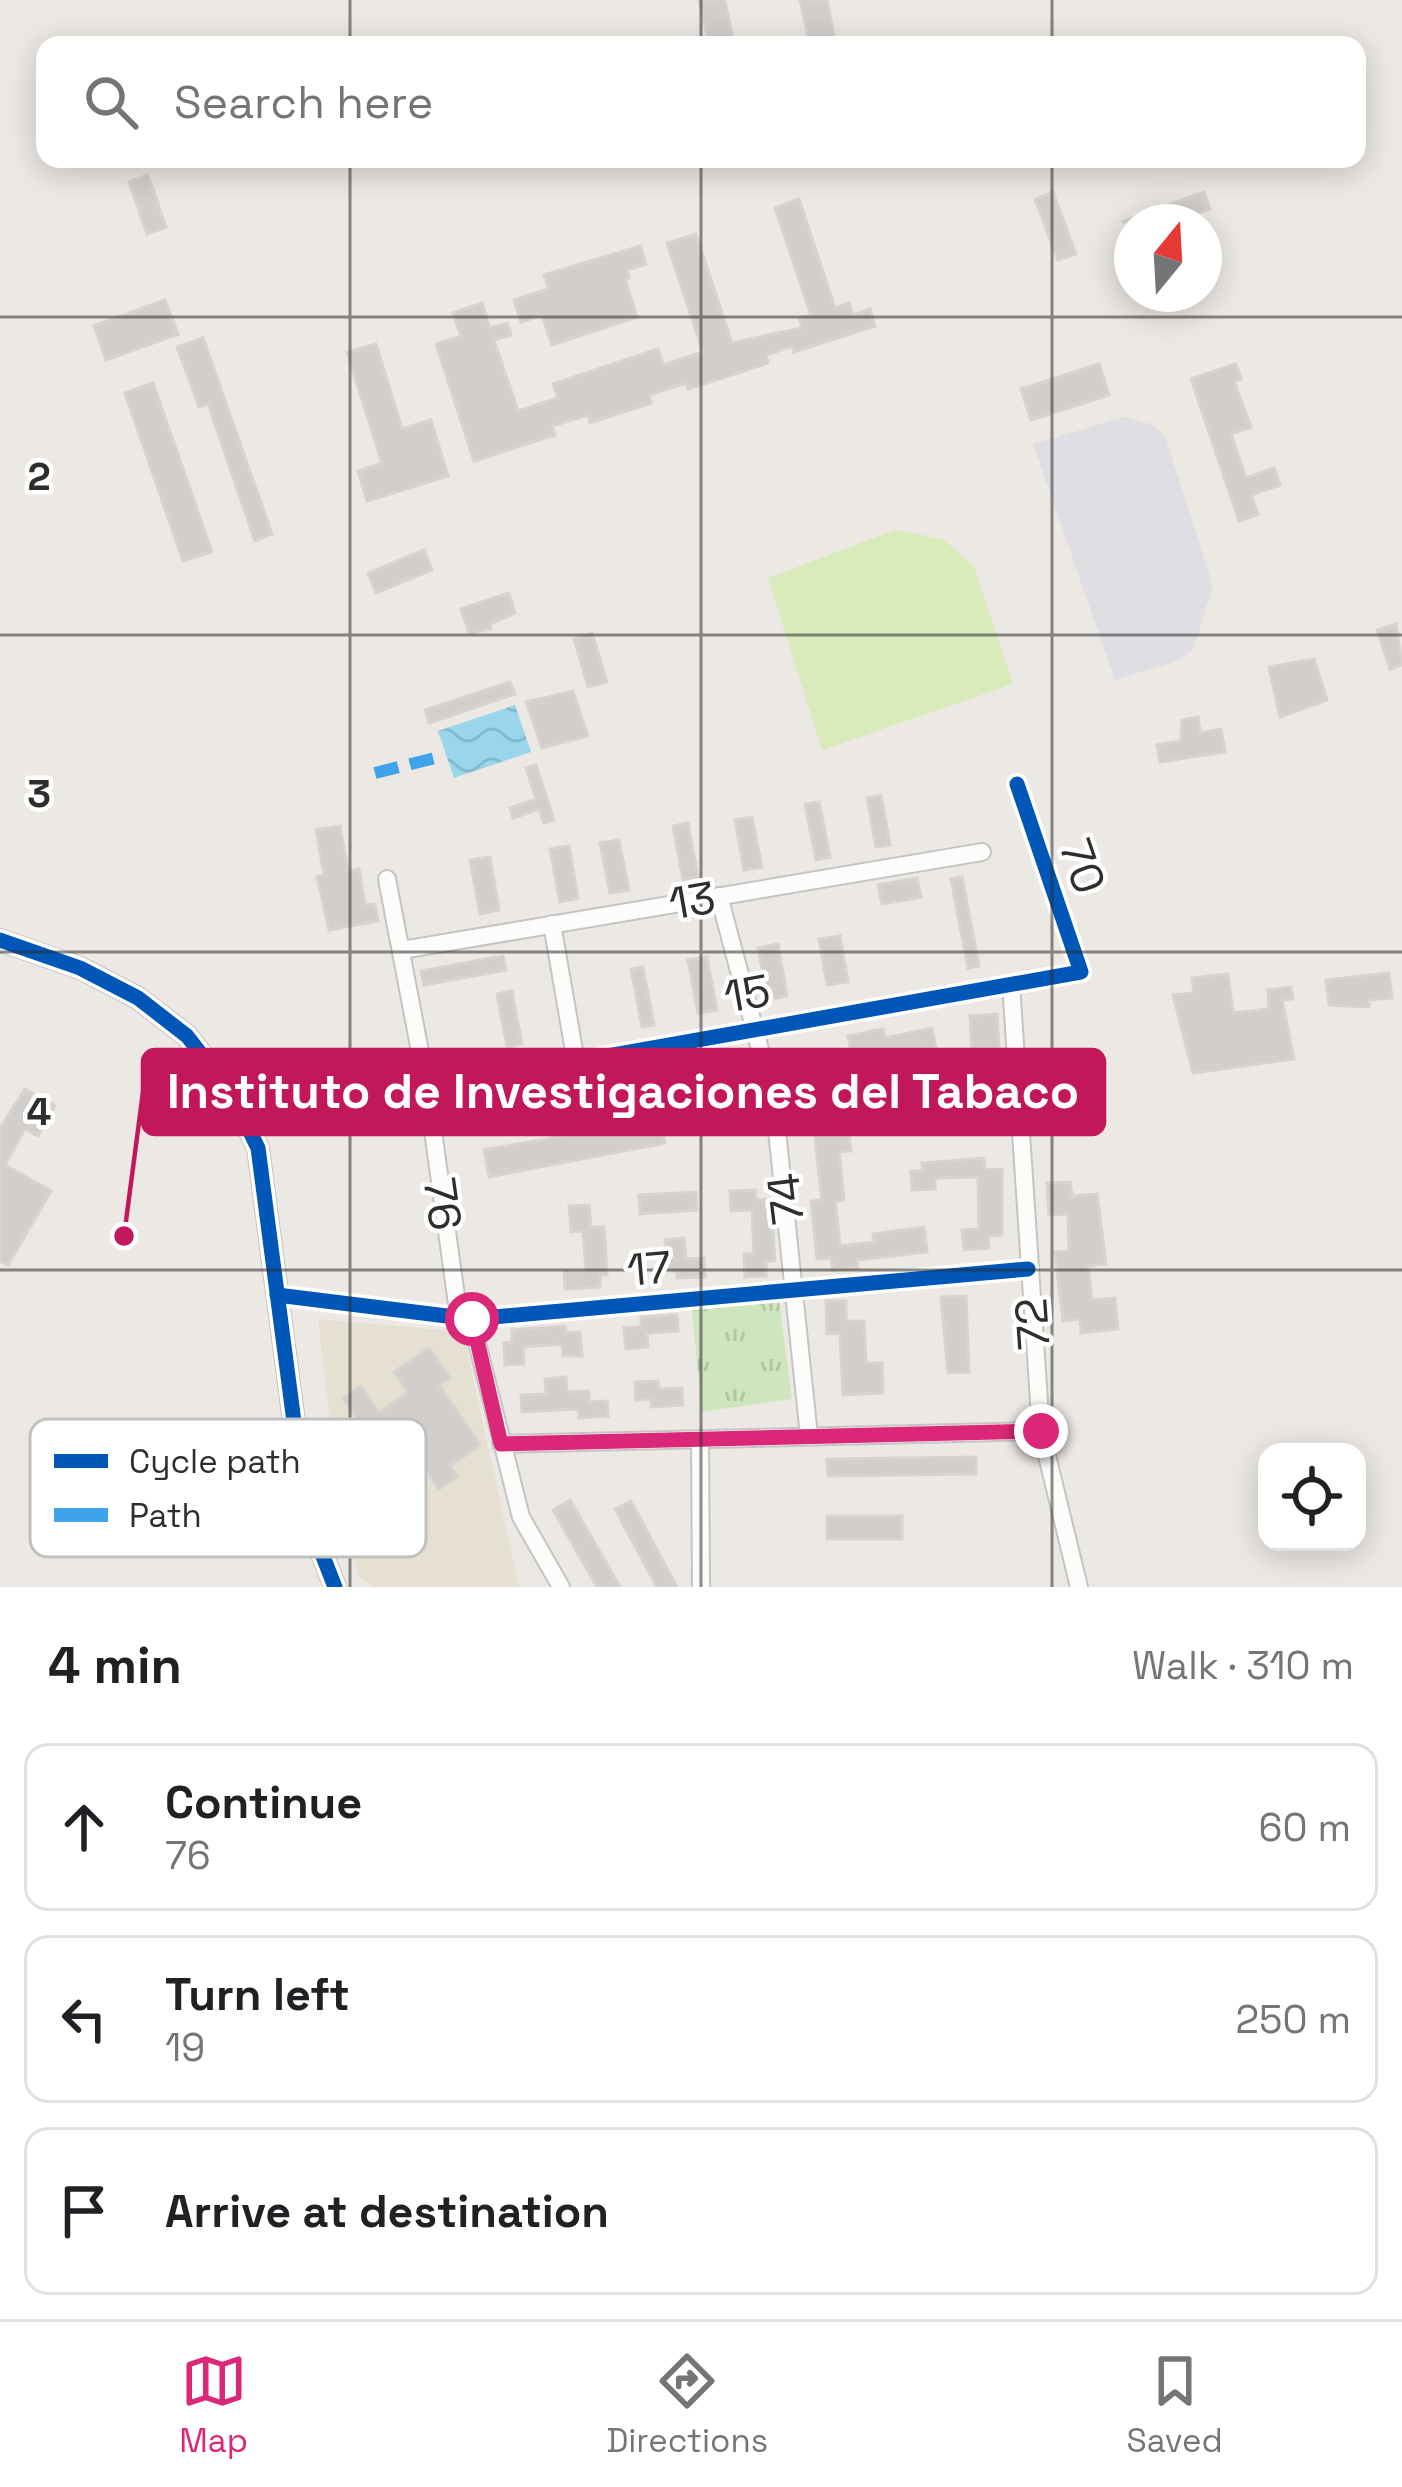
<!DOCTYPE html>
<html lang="en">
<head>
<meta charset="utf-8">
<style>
	:root { --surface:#fff; --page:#f6f6f6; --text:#202124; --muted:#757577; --line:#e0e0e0; --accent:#db2777 }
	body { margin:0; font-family:"Space Grotesk",sans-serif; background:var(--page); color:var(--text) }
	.controls { position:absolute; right:36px; bottom:36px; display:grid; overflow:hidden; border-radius:24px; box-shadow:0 6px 30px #0003 }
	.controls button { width:108px; height:108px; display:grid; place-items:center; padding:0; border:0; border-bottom:3px solid var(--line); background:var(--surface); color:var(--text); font:60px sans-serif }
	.compass { position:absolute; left:1114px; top:204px; width:108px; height:108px; border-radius:50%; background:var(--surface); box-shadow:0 6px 30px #0003; rotate:18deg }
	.stop { position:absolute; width:36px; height:36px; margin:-27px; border:9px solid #db2777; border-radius:50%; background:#fff }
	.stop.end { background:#db2777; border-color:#fff; box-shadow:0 3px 12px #0008 }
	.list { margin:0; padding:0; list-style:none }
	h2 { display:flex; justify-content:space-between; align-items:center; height:156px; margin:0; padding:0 48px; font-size:51px }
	h2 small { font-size:39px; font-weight:400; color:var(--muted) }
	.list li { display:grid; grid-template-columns:78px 1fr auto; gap:36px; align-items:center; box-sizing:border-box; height:168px; margin:0 24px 24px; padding:0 24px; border:3px solid var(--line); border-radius:24px }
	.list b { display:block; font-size:45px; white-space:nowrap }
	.list p { margin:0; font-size:39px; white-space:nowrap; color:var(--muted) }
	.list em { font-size:39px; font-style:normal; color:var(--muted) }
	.icon { flex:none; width:66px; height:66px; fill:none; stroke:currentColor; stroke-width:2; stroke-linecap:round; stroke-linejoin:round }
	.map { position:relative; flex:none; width:1402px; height:1587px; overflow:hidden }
	.search { position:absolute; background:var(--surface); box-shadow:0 6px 30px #0003; left:36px; right:36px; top:36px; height:132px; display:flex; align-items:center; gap:30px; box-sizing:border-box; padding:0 42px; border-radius:24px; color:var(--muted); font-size:45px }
	.sheet { height:732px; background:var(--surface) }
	nav { display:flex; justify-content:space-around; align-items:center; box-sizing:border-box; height:168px; border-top:3px solid var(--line); background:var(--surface); font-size:33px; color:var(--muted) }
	nav a { display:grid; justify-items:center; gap:6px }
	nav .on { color:var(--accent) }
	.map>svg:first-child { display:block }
	.education { fill:#e6e0d3 }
	.airport { fill:#dfdee2 }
	.park { fill:url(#park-tufts) }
	.pitch { fill:#d9eabb }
	.water { fill:url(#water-waves) }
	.building { fill:#d1cecb; stroke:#d7d4d0; stroke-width:3 }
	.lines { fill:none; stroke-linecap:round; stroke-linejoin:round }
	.minor-casing { stroke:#c5c4c5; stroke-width:20 }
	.tertiary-casing { stroke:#c5c4c5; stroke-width:24 }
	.minor { stroke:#fcfcfb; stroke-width:16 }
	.tertiary { stroke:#fcfcfb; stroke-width:21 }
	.quiet { stroke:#3ea3eb; stroke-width:12; stroke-dasharray:24 12; stroke-linecap:butt }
	.cycleway-casing { stroke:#fff; stroke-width:22 }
	.cycleway { stroke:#0057b8; stroke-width:15 }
	.route { stroke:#db2777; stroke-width:15 }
	.grid { fill:none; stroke:#2e2e2e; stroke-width:3; stroke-opacity:0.55 }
	.labels { text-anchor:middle; stroke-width:9; stroke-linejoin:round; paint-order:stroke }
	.street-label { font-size:45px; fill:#2e2e2e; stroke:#fff }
	.key { fill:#fff; stroke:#c0c0c0; stroke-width:3 }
	.key-label { font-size:33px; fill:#2e2e2e }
	.grid-label { font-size:39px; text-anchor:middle; font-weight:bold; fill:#2e2e2e; stroke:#fff; stroke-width:9; stroke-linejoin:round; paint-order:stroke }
	.leader { fill:none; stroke:#c2185b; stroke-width:4.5 }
	.callout-dot { fill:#c2185b; stroke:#fff; stroke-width:4.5 }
	.callout { fill:#c2185b; stroke:#c2185b; stroke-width:4.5 }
	.callout-label { font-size:48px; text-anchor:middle; font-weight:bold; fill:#fff }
</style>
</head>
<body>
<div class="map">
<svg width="1402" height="1587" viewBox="0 0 1402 1587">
	<defs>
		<pattern id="park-tufts" width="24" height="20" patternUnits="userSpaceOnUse" patternTransform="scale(3)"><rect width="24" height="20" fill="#cee6be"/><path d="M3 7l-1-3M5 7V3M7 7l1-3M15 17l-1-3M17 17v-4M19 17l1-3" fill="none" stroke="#b1c6a4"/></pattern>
		<pattern id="water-waves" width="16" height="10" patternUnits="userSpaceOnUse" patternTransform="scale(3)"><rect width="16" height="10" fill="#99d6ec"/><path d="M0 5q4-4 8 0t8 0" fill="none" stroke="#84b8cb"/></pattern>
	</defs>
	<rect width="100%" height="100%" fill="#ece8e4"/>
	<polygon class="education" points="318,1319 463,1332 519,1587 372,1587 359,1577 337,1479"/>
	<polygon class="airport" points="1125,417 1153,425 1165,436 1213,586 1193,650 1176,661 1115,680 1033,444"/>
	<polygon class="park" points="779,1301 792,1399 702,1412 692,1309"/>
	<polygon class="pitch" points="895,530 943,539 974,567 1013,684 822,750 768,578"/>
	<polygon class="water" points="515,705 531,752 454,778 438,731"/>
	<g class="building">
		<polygon points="699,0 725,0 734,45 709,45"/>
		<polygon points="800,0 827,0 836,45 810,45"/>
		<polygon points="148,175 166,227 147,234 129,182"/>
		<polygon points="1053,192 1076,254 1058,260 1035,199"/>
		<polygon points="1204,192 1210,209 1173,222 1122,222"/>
		<polygon points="799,199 835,308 849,303 853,315 870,309 875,326 794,352 792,346 766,355 768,363 688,389 686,383 649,395 651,403 590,423 588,415 552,426 555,435 474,461 436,344 461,336 453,313 482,303 490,328 507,323 511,335 494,340 518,411 558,398 553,384 658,349 663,365 703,352 667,243 696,234 732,343 802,328 799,318 811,315 775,208"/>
		<polygon points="640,246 646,264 627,270 629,278 625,279 637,317 552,345 542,315 521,322 514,300 549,289 544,275"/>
		<polygon points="165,300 178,334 106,360 94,326"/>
		<polygon points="203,338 272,534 255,541 208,404 199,407 177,347"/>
		<polygon points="376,344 402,429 431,420 448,476 367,501 358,471 382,463 347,352"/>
		<polygon points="1099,364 1109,395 1031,420 1021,389"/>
		<polygon points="1236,364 1241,379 1234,381 1251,427 1231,434 1246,478 1274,468 1280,485 1251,495 1258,514 1239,521 1191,379"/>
		<polygon points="153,383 212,552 183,561 125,393"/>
		<polygon points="424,550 432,570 376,593 368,573"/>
		<polygon points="509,593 515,613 489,625 491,629 469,633 461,609"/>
		<polygon points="1396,624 1402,665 1390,669 1377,630"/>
		<polygon points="592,633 607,682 588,687 574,639"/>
		<polygon points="1314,659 1327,700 1280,717 1269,667"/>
		<polygon points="510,682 515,694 429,723 425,710"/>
		<polygon points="573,691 588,736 542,748 526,702"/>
		<polygon points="1198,717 1200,733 1221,729 1225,752 1160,762 1157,745 1181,741 1182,720"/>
		<polygon points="536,765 554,820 544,823 539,809 513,818 510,808 536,799 526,768"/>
		<polygon points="881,795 890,845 876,847 867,798"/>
		<polygon points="819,802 830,857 816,860 805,804"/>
		<polygon points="752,817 762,867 744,870 735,820"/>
		<polygon points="688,823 698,877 683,880 673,826"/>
		<polygon points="340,826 348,871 359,869 365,905 375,904 378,921 329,930 317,877 324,875 316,830"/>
		<polygon points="619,840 629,890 610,893 600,843"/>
		<polygon points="569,846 578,898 560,902 550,849"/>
		<polygon points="490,857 499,910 480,914 470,860"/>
		<polygon points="962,877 979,966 968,968 951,879"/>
		<polygon points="917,878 921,897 882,904 878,885"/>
		<polygon points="840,936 848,982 827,985 819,939"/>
		<polygon points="778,944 787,996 768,1000 758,948"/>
		<polygon points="503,956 506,970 424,985 421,971"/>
		<polygon points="707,957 717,1010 698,1013 688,960"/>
		<polygon points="643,967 654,1025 642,1027 631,969"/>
		<polygon points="1389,973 1392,998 1369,1000 1369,1007 1329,1005 1326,980"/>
		<polygon points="1228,974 1233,1013 1269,1009 1268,990 1291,987 1293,999 1282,1000 1294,1059 1193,1073 1173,995 1194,993 1192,978"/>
		<polygon points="512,991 522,1044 507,1047 497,994"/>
		<polygon points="997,1014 1000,1063 973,1065 970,1016"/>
		<polygon points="932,1028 938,1059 899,1067 897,1057 873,1062 871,1052 852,1056 848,1036 883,1029 885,1038"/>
		<polygon points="824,1088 827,1112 838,1111 840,1135 849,1134 851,1151 839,1152 844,1200 835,1201 840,1246 874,1242 873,1234 924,1227 927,1252 857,1260 858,1268 833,1270 831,1258 817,1259 811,1201 822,1200 812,1111 802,1112 799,1091"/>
		<polygon points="25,1089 55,1105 38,1136 25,1129 5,1165 51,1191 8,1265 0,1261 0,1128"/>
		<polygon points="660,1119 665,1143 489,1177 484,1150"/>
		<polygon points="984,1158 985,1170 1002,1169 1002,1235 988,1236 989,1248 964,1250 962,1230 979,1229 978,1177 935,1178 935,1189 912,1190 911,1171 923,1171 922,1163"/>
		<polygon points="1070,1182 1072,1196 1097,1194 1106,1264 1088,1266 1092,1300 1115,1298 1118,1329 1081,1333 1080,1319 1063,1321 1055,1252 1069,1251 1068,1214 1049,1215 1047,1183"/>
		<polygon points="755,1190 756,1200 771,1199 775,1261 766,1261 766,1276 745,1277 744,1254 754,1254 752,1210 731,1211 730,1191"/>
		<polygon points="696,1192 697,1210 640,1214 639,1195"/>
		<polygon points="589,1205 591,1227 604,1227 607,1275 600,1275 600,1287 565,1289 564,1272 586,1271 583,1231 571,1232 569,1206"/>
		<polygon points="684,1238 686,1259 704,1258 705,1277 677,1278 677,1271 667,1271 665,1240"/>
		<polygon points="966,1296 969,1372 948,1373 941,1297"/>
		<polygon points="826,1301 846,1301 846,1321 864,1321 866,1363 882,1363 883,1393 843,1395 840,1333 827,1334"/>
		<polygon points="677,1315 678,1331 647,1333 648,1347 626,1349 624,1328 641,1327 641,1317"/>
		<polygon points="565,1326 566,1333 580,1332 582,1356 563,1356 562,1344 523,1347 524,1364 505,1365 504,1343 512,1342 512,1330"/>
		<polygon points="429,1348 450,1378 439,1385 480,1445 450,1466 458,1476 439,1489 428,1474 388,1501 348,1443 366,1431 343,1398 361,1386 379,1413 408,1393 394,1372"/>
		<polygon points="566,1377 567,1392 589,1391 589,1402 607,1401 608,1416 579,1418 578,1409 522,1412 521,1395 546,1394 545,1379"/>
		<polygon points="658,1381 659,1389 682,1388 683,1405 651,1407 651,1399 636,1400 635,1382"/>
		<polygon points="976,1457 976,1474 828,1476 827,1459"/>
		<polygon points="570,1500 620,1587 597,1587 553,1510"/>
		<polygon points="631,1501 677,1587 657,1587 615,1509"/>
		<rect x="827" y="1516" width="75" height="23"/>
	</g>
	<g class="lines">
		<g class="minor-casing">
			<g id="minor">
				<polyline points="387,879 427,1088 459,1318"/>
				<polyline points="719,896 774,1102 809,1436"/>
				<polyline points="552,924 576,1062"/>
				<polyline points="402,950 982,852"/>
				<polyline points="1011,984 1041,1431 1079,1587"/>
				<polyline points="427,1088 1081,972 1017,784"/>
				<polyline points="277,1295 471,1319 1028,1269"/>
				<polyline points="471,1319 521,1517 561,1587"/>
				<polyline points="700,1439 701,1587"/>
				<polyline points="501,1444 1041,1431"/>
			</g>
		</g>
		<g class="tertiary-casing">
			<polyline id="tertiary" points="0,940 80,968 138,998 187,1036 230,1091 258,1148 306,1513 335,1587"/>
		</g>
		<use href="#minor" class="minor"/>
		<use href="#tertiary" class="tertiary"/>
		<polyline class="quiet" points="375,773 435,758"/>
		<g class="cycleway-casing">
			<g id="cycleway">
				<polyline points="0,940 80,968 138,998 187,1036 230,1091 258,1148 306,1513 335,1587"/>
				<polyline points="427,1088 1081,972 1017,784"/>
				<polyline points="277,1295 471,1319 1028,1269"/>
			</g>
		</g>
		<use href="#cycleway" class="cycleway"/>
	</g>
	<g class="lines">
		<polyline class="route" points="472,1319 501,1444 1041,1431"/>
	</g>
	<path class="grid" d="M350,0V45M701,0V45M1052,0V45M350,159V1587M701,159V1587M1052,159V1587M0,317H1402M0,635H1402M0,952H1402M0,1270H1402"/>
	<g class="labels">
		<g class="street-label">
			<text transform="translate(1083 866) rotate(71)" y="16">70</text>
			<text transform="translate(692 900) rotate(-10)" y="16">13</text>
			<text transform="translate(747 993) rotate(-10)" y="16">15</text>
			<text transform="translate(785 1199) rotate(-97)" y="16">74</text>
			<text transform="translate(443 1204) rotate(82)" y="16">76</text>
			<text transform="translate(649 1268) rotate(-5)" y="16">17</text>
			<text transform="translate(1032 1324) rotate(-94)" y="16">72</text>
		</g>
	</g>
	<rect x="30" y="1419" width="396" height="138" rx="18" class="key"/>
	<rect x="54" y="1454" width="54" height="14" fill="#0057b8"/>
	<rect x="54" y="1508" width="54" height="14" fill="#3ea3eb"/>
	<g class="key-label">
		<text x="129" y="1473">Cycle path</text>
		<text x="129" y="1527">Path</text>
	</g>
	<g class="grid-label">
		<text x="39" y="490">2</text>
		<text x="39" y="807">3</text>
		<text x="39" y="1125">4</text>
	</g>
	<path class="leader" d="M124 1236L143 1092"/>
	<circle class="callout-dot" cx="124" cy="1236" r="12"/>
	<rect class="callout" x="143" y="1050" width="961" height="84" rx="12"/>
	<g class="callout-label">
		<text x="623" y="1108">Instituto de Investigaciones del Tabaco</text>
	</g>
</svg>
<div class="controls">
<button><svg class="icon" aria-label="locate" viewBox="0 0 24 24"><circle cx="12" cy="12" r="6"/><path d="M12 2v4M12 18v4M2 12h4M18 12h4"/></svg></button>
</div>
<svg class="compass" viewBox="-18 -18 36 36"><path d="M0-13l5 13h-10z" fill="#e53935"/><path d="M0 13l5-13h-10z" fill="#757577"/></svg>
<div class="stop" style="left:472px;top:1319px"></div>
<div class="stop end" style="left:1041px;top:1431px"></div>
<div class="search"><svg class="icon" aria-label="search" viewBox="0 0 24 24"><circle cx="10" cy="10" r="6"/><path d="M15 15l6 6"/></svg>Search here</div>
</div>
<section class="sheet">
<h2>4 min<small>Walk · 310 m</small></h2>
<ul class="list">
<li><svg class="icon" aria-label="ahead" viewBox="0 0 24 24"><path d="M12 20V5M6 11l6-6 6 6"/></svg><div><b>Continue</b><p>76</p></div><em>60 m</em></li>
<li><svg class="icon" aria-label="left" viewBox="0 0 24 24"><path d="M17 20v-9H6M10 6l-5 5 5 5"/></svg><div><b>Turn left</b><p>19</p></div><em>250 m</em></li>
<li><svg class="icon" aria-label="arrive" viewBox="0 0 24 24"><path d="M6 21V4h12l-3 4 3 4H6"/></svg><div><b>Arrive at destination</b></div></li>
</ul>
</section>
<nav>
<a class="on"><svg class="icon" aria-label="map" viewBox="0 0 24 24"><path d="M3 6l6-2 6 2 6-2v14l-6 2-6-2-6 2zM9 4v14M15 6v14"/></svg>Map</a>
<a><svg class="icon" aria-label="directions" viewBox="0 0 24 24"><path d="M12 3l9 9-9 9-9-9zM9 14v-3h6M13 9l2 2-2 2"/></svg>Directions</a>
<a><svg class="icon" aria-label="saved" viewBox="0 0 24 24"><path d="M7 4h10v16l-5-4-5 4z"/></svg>Saved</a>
</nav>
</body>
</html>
